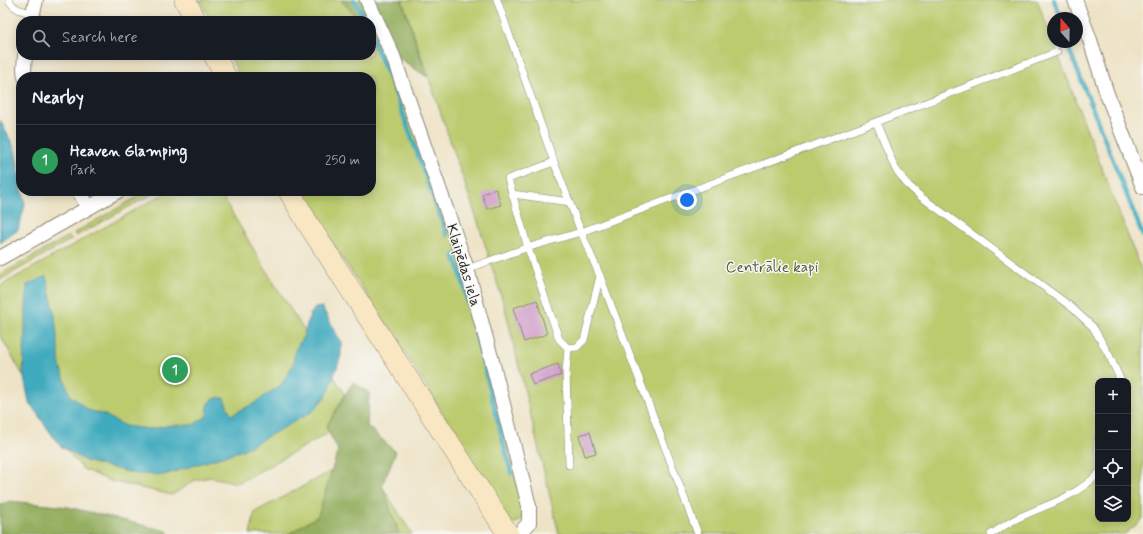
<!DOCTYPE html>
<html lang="en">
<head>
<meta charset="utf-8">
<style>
	:root { --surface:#171b24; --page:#20242c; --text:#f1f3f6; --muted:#9ea1a6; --line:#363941; --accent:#8c9099 }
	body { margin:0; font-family:Mynerve,sans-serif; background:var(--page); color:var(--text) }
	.controls { position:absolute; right:12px; bottom:12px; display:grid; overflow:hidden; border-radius:8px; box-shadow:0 2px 10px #0003 }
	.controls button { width:36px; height:36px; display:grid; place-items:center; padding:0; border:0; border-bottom:1px solid var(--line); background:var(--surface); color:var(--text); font:20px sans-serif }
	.compass { position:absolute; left:1047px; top:12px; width:36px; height:36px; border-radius:50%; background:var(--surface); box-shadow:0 2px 10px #0003; rotate:340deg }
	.you { position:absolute; left:687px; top:200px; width:14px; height:14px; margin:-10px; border:3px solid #fff; border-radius:50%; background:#1a73e8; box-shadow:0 0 0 6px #1a73e833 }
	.badge { display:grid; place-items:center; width:26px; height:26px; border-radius:50%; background:var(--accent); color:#fff; font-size:13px; font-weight:700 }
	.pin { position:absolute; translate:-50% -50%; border:2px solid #fff; box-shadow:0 1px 4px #0006 }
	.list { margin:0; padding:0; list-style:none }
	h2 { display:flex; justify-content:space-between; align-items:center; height:52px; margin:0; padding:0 16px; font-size:17px }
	h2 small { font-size:13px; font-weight:400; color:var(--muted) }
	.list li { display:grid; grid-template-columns:26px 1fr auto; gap:12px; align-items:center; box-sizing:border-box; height:72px; padding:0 16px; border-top:1px solid var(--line) }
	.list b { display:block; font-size:15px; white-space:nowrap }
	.list p { margin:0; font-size:13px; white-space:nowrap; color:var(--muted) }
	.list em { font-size:13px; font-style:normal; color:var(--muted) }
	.icon { flex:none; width:22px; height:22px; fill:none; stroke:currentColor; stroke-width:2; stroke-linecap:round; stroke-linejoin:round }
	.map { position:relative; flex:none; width:1143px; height:534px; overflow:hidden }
	.search { position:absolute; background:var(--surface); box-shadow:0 2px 10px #0003; left:16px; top:16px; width:360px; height:44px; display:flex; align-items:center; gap:10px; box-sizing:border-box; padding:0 14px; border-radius:16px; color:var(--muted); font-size:15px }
	.panel { position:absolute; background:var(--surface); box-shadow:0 2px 10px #0003; left:16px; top:72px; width:360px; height:124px; border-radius:16px }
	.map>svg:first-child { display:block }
	.green { fill:#bbcb6e; stroke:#737b4c; fill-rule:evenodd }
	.forest { fill:#94af61; stroke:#606d46 }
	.water { fill:#3faabe; stroke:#356a74 }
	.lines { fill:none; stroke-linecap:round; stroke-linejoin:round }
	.stream { stroke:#3faabe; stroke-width:4.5 }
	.building { fill:#d09cc9 }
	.service-casing { stroke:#8c8778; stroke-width:8 }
	.minor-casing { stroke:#8c8778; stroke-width:16 }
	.secondary-casing { stroke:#8c8778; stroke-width:22 }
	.service { stroke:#fff; stroke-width:7 }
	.minor { stroke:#fff; stroke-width:14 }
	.secondary { stroke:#f9e7c3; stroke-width:21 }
	.labels { text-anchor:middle; stroke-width:3; stroke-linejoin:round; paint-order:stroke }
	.street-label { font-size:15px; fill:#2b2b2b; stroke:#f6f6f2 }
	.park-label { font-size:15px; fill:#565b3f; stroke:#f6f6f2 }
</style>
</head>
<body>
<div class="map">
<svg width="1143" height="534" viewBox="0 0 1143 534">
	<rect width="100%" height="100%" fill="#f6f6f2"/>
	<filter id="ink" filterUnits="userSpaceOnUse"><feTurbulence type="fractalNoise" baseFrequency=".025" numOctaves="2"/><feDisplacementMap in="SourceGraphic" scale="8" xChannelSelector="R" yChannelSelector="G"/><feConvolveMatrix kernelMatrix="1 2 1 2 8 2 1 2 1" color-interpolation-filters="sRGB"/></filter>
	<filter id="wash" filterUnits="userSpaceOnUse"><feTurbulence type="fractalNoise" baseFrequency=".012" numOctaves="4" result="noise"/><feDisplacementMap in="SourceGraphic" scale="16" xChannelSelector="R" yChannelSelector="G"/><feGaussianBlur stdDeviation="0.9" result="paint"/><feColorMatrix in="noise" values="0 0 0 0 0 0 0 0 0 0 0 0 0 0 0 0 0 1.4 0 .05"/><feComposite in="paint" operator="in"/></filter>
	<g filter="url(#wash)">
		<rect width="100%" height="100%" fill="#eee3c6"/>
		<g class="green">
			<polygon points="200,0 341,0 360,21 211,21"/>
			<path d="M402,0H1037L1143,275V519L1125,534H559L505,308L478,222ZM1098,381H1128V519H1098Z"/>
			<polygon points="371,34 380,45 398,82 457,247 524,510 524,518 518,522 513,523 507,518 408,357 298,191 371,191 371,77 240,77 229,55 371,55"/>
			<polygon points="148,191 158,191 76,236 74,233"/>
			<polygon points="172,191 219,191 270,277 352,405 352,420 238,483 211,477 195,480 172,495 110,481 83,469 63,446 0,335 0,286 160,196"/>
			<polygon points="69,236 72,239 0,280 0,275"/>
			<polygon points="350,461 368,464 412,534 250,534 255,512"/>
		</g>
		<g class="forest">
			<polygon points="341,0 402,0 427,77 380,45 371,34 371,21 360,21"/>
			<polygon points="353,382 369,393 367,426 396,452 382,485 399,534 288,534 318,516 338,450 326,427"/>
			<polygon points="10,501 68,507 167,531 169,534 0,534 0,505"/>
		</g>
		<g class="water">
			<polygon points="0,120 15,149 21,182 21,191 23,191 25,205 18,230 0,243"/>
			<path d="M46,276L55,315L60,366L70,395L88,410L105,415L125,426L150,429L172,425H193L207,416L208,403C213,399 217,397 224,398L231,415L253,404L282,384L293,365L295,350L303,337L310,315L315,308L322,307L341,342V356L328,393L312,412L243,450L164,475L136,474L85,461L59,445L29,402L23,373L27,285Z"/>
		</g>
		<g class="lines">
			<g class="stream">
				<polyline points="354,0 358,6 365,21"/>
				<polyline points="1054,0 1061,18"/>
				<polyline points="371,36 392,84 447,235"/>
				<polyline points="1069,49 1143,236"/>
				<polyline points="454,255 460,271 511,473"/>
			</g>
		</g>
		<g id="blocks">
			<g class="building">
				<polygon points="496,189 501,205 487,209 482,194"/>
				<polygon points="537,300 547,334 524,342 513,308"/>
				<polygon points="558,364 561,375 533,385 529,374"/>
				<polygon points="590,432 596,453 585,456 579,435"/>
			</g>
		</g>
	</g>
	<g filter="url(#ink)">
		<use href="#blocks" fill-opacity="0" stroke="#8c8778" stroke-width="1"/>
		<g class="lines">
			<g class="service-casing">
				<g id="service">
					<path d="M9,0C14,10 23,11 33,13"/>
					<polyline points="497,0 554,162 581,232 600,276 698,534"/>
					<polyline points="876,122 895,168 906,183 920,196 1070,306 1093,327 1109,355 1121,381"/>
					<polyline points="554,162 508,179 528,248 559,339 568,348 577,347 584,340 600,276"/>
					<polyline points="512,194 570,202"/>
					<polyline points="467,269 523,249 581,232 876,122 1057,52"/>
					<polyline points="568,348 566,372 569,465"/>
					<path d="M991,534C1000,529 1009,522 1018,518C1048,504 1074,498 1098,474"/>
				</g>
			</g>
			<g class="minor-casing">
				<g id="minor">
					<polyline points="367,0 393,56 467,269 492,361 529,506 529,523 520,533 517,534"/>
					<polyline points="1075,0 1090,40 1107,94 1143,187"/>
					<polyline points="31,21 36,0"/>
					<polyline points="25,55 24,69 25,77"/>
					<polyline points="79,191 88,207"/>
					<polyline points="0,258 118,191"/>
				</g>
			</g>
			<g class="secondary-casing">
				<g id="secondary">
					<polyline points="185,0 196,21"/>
					<polyline points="214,55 226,77"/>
					<polyline points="289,191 307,222 508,534"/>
				</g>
			</g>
			<use href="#service" class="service"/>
			<use href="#minor" class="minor"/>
			<use href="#secondary" class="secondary"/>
		</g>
	</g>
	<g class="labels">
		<g class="street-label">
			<text transform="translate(464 265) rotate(73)" y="5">Klaipēdas iela</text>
		</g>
		<g class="park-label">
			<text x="772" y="272">Centrālie kapi</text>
		</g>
	</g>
</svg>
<div class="controls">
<button>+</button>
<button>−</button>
<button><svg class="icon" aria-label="locate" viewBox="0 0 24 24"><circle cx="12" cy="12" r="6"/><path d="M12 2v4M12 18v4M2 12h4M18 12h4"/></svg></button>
<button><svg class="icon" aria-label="layers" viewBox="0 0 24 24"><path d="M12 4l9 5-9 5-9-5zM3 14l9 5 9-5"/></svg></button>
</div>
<svg class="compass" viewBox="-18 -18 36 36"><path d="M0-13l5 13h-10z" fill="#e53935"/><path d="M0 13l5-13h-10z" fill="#9ea1a6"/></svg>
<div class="you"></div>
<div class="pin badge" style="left:175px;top:370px;background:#2e9e5b">1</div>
<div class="search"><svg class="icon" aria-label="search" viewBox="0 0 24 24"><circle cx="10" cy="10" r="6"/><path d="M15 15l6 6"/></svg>Search here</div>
<section class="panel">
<h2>Nearby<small></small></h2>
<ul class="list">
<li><span class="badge" style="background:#2e9e5b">1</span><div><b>Heaven Glamping</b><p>Park</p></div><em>250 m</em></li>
</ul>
</section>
</div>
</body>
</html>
